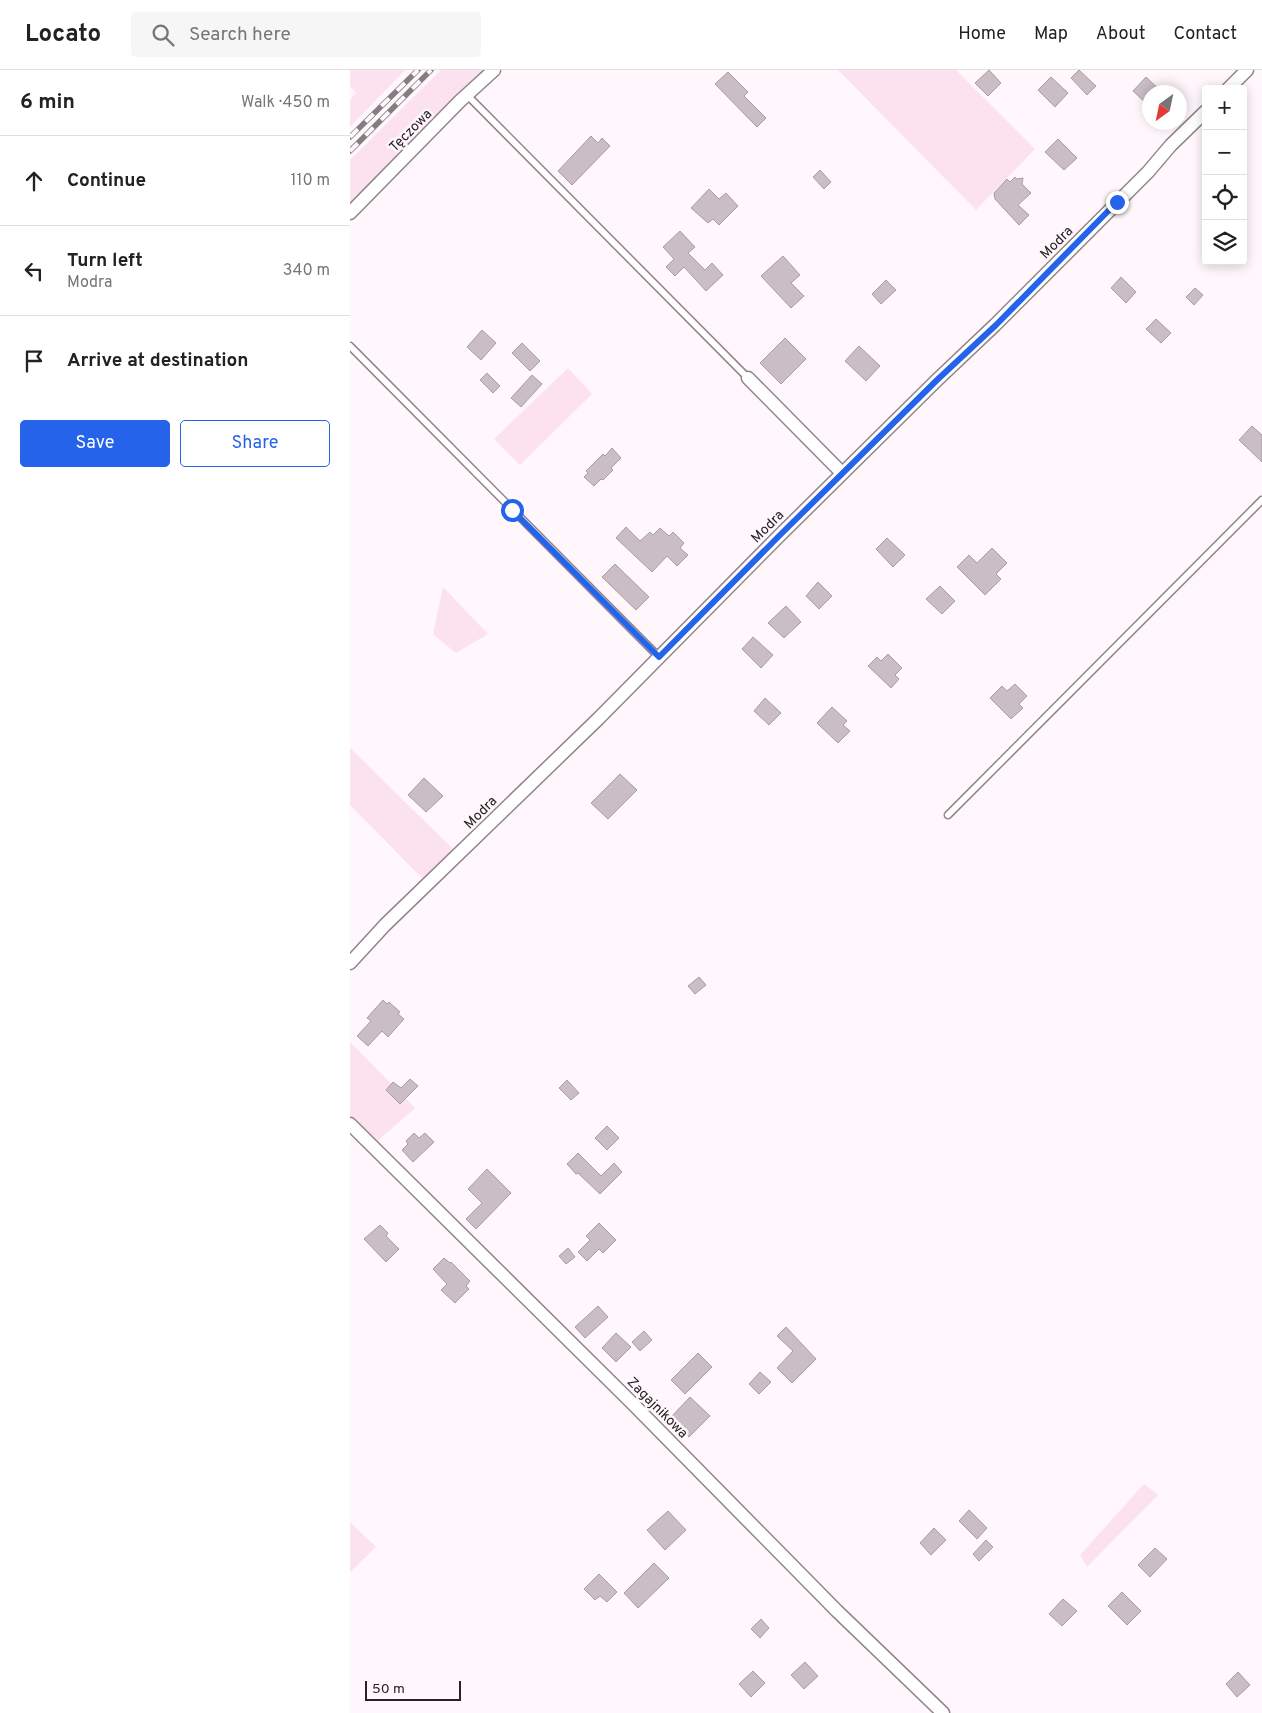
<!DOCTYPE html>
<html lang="en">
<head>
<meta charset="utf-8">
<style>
	:root { --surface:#fff; --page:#f6f6f6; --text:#222; --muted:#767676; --line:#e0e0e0; --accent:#2563eb }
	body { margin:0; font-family:Overpass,sans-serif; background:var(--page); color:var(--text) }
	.controls { position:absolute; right:15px; top:15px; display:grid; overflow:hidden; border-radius:5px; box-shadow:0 2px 12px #0003 }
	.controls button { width:45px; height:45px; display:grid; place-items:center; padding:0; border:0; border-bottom:1px solid var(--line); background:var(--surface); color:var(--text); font:25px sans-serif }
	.compass { position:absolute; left:792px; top:15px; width:45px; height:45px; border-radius:50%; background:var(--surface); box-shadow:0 2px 12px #0003; rotate:213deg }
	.scale { position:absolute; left:15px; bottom:12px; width:96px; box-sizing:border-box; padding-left:5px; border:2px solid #272224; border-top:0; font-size:14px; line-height:18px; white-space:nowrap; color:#272224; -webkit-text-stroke:4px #fff7fb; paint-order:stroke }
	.stop { position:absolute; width:15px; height:15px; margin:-11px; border:4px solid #2563eb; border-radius:50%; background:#fff }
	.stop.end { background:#2563eb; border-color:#fff; box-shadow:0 1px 5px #0008 }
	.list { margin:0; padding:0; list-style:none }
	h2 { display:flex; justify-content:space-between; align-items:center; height:65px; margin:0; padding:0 20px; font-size:21px }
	h2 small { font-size:16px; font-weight:400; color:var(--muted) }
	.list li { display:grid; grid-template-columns:32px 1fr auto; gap:15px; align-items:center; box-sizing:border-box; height:90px; padding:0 20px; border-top:1px solid var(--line) }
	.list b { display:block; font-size:19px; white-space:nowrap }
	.list p { margin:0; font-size:16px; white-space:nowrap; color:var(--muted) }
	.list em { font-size:16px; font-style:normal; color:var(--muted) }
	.actions { display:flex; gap:10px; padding:15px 20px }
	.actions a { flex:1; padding:11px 0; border:1px solid var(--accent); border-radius:5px; text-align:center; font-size:18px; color:var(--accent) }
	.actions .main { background:var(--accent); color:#fff }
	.icon { flex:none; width:28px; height:28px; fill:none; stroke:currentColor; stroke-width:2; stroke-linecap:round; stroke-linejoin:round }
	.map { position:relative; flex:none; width:912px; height:1643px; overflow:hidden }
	header { display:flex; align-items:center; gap:30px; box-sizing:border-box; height:70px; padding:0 25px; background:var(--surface); border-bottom:1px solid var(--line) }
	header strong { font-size:24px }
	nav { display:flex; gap:28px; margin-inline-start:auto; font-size:18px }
	.search { width:350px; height:45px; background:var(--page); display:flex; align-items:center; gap:12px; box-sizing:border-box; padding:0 18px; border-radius:5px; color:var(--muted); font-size:19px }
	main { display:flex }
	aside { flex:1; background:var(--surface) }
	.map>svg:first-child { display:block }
	.green { fill:#fce1ef }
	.building { fill:#cabdc3; stroke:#a99ca3 }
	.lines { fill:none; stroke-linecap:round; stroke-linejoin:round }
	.lane-casing { stroke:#91858b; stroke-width:9 }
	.street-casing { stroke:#91858b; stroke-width:15 }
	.lane { stroke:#fff; stroke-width:6 }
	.street { stroke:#fff; stroke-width:12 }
	.rail-casing { stroke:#857e81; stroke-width:5.5 }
	.rail { stroke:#fff7fb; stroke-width:4; stroke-dasharray:11; stroke-linecap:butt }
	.route { stroke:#2563eb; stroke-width:6 }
	.labels { text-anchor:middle; stroke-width:5; stroke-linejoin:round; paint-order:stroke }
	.street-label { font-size:14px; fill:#272224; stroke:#fff7fb }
</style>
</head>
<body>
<header>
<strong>Locato</strong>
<div class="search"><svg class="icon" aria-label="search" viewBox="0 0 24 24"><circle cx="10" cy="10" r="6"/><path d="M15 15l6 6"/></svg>Search here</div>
<nav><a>Home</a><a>Map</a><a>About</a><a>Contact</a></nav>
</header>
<main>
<aside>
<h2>6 min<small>Walk · 450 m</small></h2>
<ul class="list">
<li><svg class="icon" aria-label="ahead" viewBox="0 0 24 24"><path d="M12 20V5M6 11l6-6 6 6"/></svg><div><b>Continue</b></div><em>110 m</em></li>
<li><svg class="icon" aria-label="left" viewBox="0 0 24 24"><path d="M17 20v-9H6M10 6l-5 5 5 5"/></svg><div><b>Turn left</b><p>Modra</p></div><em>340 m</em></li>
<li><svg class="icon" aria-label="arrive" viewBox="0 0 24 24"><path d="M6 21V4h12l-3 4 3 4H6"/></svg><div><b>Arrive at destination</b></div></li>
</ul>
<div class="actions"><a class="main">Save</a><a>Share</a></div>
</aside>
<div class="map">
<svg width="912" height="1643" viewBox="0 0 912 1643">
	<rect width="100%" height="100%" fill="#fff7fb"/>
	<g class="green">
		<polygon points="0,0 55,0 0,57 0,30 6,23 0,16"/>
		<polygon points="91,0 139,0 0,138 0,90"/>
		<polygon points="488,0 606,0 685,79 626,140"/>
		<polygon points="218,298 242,324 170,395 144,369"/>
		<polygon points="93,517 138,564 106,583 83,564"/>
		<polygon points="0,678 107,783 76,812 0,735"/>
		<polygon points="0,972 65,1038 24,1074 0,1050"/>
		<polygon points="794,1414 808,1425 737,1497 730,1485"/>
		<polygon points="0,1452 26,1477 0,1502"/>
	</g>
	<g class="building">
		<polygon points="639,0 651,13 638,26 625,13"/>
		<polygon points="729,0 746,16 737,25 721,8"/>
		<polygon points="378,2 398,22 394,26 416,48 407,57 365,14"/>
		<polygon points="701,7 718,23 705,37 688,20"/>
		<polygon points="796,7 812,22 800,22 800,37 783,21"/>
		<polygon points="241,66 248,73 252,68 260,76 222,115 208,101"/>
		<polygon points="708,69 727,88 714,100 695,82"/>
		<polygon points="470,100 481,112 474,119 463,107"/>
		<polygon points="665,107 667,109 673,108 672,114 681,123 668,135 679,145 669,155 645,129 644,123 657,109 660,112"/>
		<polygon points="359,119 369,129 376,123 388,136 369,155 363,149 358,153 341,138"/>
		<polygon points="330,161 345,177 338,183 355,200 362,193 373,205 356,221 334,197 325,206 316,197 324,189 313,177"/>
		<polygon points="433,186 450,205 441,213 454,226 441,238 411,206"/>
		<polygon points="771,207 786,222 776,233 761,218"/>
		<polygon points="536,210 546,220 531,234 522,224"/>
		<polygon points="845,218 853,225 844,235 836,227"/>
		<polygon points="806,249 821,263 811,273 796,259"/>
		<polygon points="132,260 146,273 131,290 117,277"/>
		<polygon points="435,268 456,289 431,314 410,293"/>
		<polygon points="172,273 190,291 180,301 162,283"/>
		<polygon points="509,276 530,296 516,311 495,291"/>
		<polygon points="137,303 150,316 143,323 130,310"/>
		<polygon points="182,305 192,314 171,337 161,328"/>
		<polygon points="902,356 912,365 912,392 889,370"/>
		<polygon points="262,378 271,388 261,398 263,400 253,410 251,409 244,416 234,407 238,403 236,401 253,384 255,386"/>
		<polygon points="276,457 290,471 300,462 303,465 310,458 319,466 323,462 334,473 330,478 338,485 327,496 317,486 302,502 266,468"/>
		<polygon points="537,468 555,485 543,497 526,479"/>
		<polygon points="642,478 657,493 646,504 651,509 635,525 607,497 619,485 627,493"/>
		<polygon points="265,494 299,527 286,540 252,507"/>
		<polygon points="468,512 482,526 469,539 456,526"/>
		<polygon points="590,516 605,531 592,544 576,529"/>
		<polygon points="436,536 451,552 434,568 418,553"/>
		<polygon points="403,567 423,585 411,598 392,579"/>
		<polygon points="538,584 552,598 545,605 549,609 541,618 518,596 527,587 531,591"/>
		<polygon points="665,614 677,626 669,634 673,638 661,649 640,628 652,616 657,621"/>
		<polygon points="415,628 431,643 419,655 404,641"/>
		<polygon points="482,637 497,651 493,655 500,661 488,673 467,653"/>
		<polygon points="270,704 287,720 258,749 241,733"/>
		<polygon points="74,708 93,726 76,742 58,725"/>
		<polygon points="349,907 356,915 345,924 338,916"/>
		<polygon points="33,930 37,934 39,932 50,942 48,944 54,949 38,967 32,961 18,976 7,966 21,951 17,948"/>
		<polygon points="60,1009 68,1016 50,1034 36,1020 43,1012 51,1018"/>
		<polygon points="217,1010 229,1023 221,1030 209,1018"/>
		<polygon points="257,1056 269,1068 257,1080 245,1068"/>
		<polygon points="64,1063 69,1068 75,1063 84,1072 63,1092 52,1080 58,1074 56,1071"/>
		<polygon points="228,1083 251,1106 264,1093 272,1102 250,1124 228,1103 226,1104 217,1094"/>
		<polygon points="137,1099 161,1123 126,1159 116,1149 132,1133 118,1119"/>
		<polygon points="249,1153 266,1170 253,1183 249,1179 237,1191 228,1182 240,1170 236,1166"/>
		<polygon points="30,1155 38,1163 36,1166 49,1179 36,1192 14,1169"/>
		<polygon points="218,1178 225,1187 216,1194 209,1186"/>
		<polygon points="94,1188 100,1193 101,1192 120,1211 116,1216 119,1219 105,1233 91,1220 97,1214 83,1199"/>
		<polygon points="248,1236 258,1247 235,1268 225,1257"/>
		<polygon points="436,1257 466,1289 442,1313 427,1298 443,1281 427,1266"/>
		<polygon points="294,1261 302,1270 290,1281 282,1272"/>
		<polygon points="266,1263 281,1277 266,1292 252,1278"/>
		<polygon points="348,1283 362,1297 335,1324 321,1310"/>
		<polygon points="410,1302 421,1312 409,1324 399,1314"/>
		<polygon points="340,1327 360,1346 339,1367 320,1348"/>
		<polygon points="619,1440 637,1458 627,1469 609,1451"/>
		<polygon points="318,1441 336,1460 315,1480 297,1460"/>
		<polygon points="584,1458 596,1470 581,1485 570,1473"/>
		<polygon points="636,1470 643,1477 629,1491 623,1484"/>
		<polygon points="805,1478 817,1489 800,1507 788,1495"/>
		<polygon points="304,1493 319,1508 288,1538 274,1523"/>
		<polygon points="249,1504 267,1522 257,1532 250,1526 245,1530 234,1519"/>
		<polygon points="772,1522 791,1541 777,1555 758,1536"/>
		<polygon points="713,1529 727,1541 712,1556 699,1544"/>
		<polygon points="411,1549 419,1558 410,1568 401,1559"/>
		<polygon points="455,1592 468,1606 454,1619 441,1605"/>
		<polygon points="403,1601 415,1613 401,1627 389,1614"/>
		<polygon points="888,1602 900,1615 887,1627 876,1614"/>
	</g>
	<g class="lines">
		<g class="lane-casing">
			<g id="lane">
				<polyline points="117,25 398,308"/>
				<polyline points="0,276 309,587"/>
				<polyline points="598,745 912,430"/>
			</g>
		</g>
		<g class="street-casing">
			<g id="street">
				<polyline points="878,19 897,0"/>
				<polyline points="0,143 110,31 144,0"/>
				<polyline points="398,308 492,403"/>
				<polyline points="0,893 35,855 248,649 429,466 587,310 645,255 798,102 821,75 856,41"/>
				<polyline points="0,1054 282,1333 487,1541 593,1643"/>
			</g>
		</g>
		<use href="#lane" class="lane"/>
		<use href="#street" class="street"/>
		<g class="rail-casing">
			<g id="rail">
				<polyline points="0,67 68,0"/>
				<polyline points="0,81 81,0"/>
			</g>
		</g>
		<use href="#rail" class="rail"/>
	</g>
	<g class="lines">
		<polyline class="route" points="162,440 309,587 429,466 587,310 646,255 767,132"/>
	</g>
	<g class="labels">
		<g class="street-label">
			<text transform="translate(60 60) rotate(-45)" y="5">Tęczowa</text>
			<text transform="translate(706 172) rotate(-45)" y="5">Modra</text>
			<text transform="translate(417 456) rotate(-45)" y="5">Modra</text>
			<text transform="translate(130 742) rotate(-45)" y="5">Modra</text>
			<text transform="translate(308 1337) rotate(45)" y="5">Zagajnikowa</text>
		</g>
	</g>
</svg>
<div class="controls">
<button>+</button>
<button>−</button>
<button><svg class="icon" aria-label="locate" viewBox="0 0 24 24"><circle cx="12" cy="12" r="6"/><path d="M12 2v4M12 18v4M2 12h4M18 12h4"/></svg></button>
<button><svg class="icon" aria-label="layers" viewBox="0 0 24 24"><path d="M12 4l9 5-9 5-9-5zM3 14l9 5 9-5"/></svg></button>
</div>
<svg class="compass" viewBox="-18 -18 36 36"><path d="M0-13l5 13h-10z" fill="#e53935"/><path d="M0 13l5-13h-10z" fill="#767676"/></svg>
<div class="scale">50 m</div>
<div class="stop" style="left:162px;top:440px"></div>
<div class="stop end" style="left:767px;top:132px"></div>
</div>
</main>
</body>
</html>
